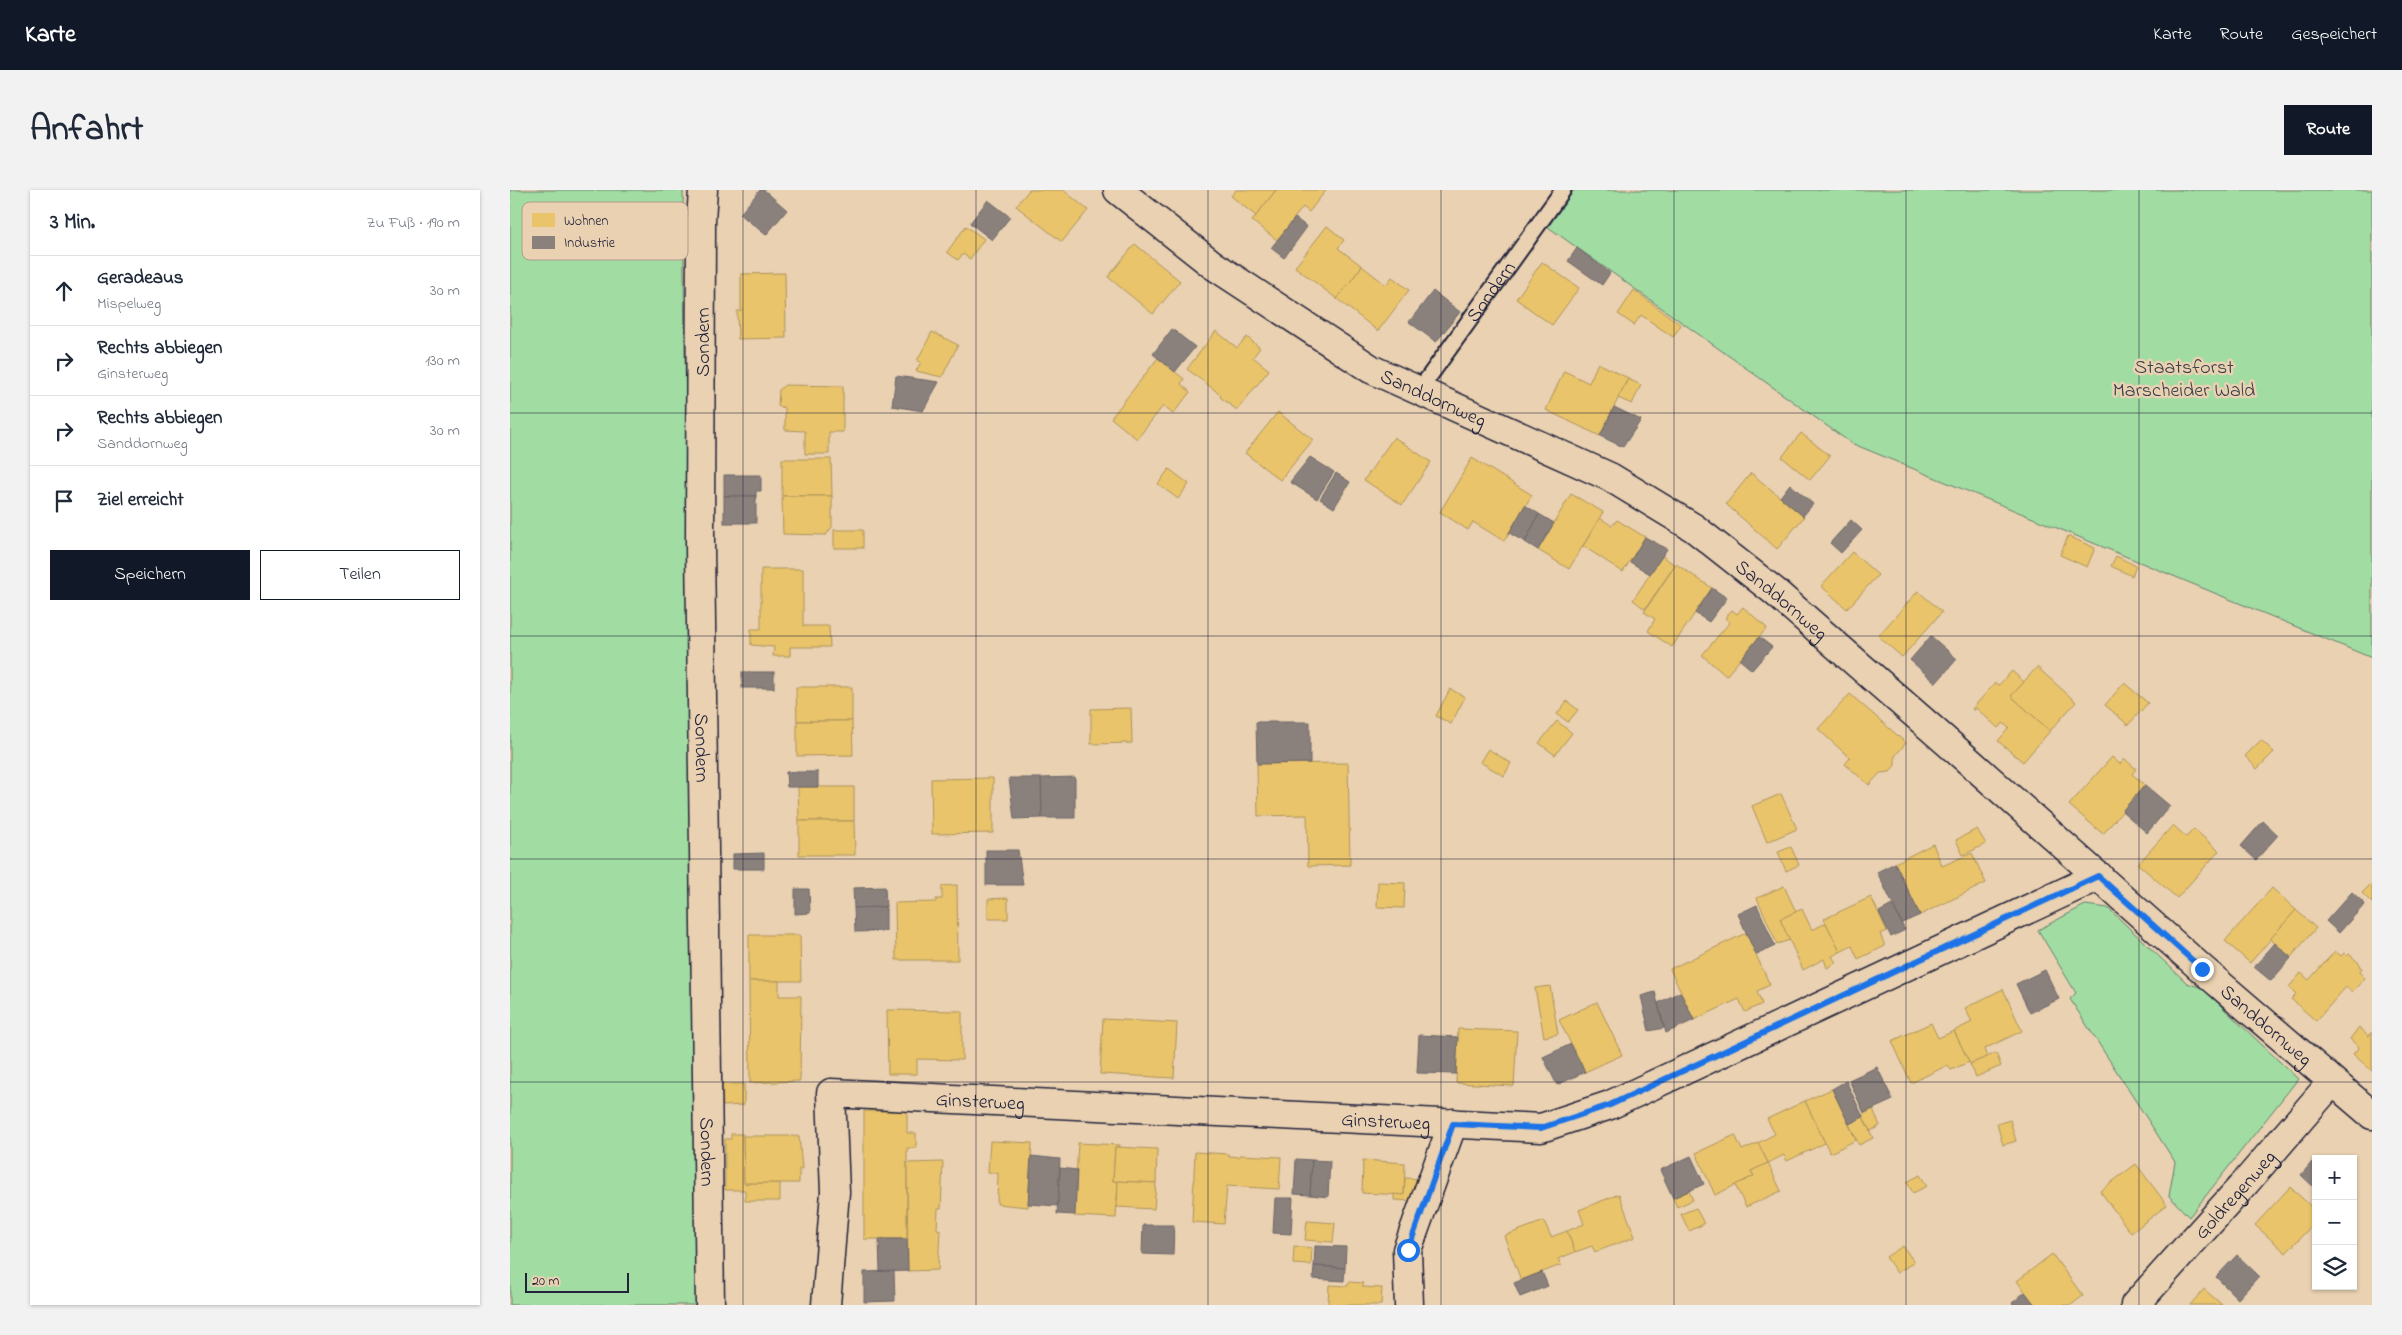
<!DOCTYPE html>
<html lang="de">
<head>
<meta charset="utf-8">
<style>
	:root { --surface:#fff; --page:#f2f2f3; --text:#1f2937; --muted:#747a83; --line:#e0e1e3; --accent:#111827 }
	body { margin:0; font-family:"Indie Flower",sans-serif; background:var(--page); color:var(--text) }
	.controls { position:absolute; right:15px; bottom:15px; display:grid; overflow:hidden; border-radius:0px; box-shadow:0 1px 4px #0004 }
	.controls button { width:45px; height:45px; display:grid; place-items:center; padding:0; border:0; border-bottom:1px solid var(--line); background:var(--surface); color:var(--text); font:25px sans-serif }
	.scale { position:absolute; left:15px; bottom:12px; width:104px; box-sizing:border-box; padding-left:5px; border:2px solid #22223b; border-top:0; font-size:14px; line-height:18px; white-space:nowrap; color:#22223b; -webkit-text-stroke:4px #e9d1b1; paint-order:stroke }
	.stop { position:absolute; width:15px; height:15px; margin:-11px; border:4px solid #1a73e8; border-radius:50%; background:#fff }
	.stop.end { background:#1a73e8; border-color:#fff; box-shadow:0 1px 5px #0008 }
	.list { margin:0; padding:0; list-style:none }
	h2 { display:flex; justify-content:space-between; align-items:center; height:65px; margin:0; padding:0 20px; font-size:21px }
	h2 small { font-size:16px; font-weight:400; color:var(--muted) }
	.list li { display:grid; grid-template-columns:32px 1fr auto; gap:15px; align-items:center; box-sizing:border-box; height:70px; padding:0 20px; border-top:1px solid var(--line) }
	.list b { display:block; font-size:19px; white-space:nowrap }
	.list p { margin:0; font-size:16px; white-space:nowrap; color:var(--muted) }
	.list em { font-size:16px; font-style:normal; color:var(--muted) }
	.actions { display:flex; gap:10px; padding:15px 20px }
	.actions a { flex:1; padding:11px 0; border:1px solid var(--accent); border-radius:0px; text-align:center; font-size:18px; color:var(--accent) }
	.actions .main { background:var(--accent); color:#fff }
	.icon { flex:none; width:28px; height:28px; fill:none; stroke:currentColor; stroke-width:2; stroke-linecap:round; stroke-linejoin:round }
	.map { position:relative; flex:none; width:1862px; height:1115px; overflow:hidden; border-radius:0px }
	header { display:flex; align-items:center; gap:30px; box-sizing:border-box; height:70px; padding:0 25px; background:var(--accent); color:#fff }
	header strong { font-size:24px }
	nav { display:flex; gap:28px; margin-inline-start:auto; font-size:18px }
	.intro { display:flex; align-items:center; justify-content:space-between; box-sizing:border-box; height:120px; padding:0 30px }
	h1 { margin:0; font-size:35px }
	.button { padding:12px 22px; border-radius:0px; background:var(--accent); color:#fff; font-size:18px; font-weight:700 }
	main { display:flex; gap:30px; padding:0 30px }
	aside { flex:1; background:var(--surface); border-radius:0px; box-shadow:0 1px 4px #0004 }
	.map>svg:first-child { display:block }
	.green { fill:#a1dca2; stroke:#627f6e }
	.homes { fill:#e9c46a; stroke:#ad935c }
	.industry { fill:#8a817c; stroke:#6b6468 }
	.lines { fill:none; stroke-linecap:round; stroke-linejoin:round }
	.lane-casing { stroke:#22223b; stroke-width:19 }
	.street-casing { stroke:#22223b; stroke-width:31 }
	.lane { stroke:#e9d1b1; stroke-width:15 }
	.street { stroke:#e9d1b1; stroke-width:28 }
	.route { stroke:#1a73e8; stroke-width:6 }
	.grid { fill:none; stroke:#22223b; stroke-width:1; stroke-opacity:0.55 }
	.labels { text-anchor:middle; stroke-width:5; stroke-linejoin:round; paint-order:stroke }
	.street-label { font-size:20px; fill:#22223b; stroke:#e9d1b1 }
	.park-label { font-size:20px; fill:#353e4a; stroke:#e9d1b1 }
	.key { fill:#e9d1b1; stroke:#ad9c8e; stroke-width:1 }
	.key-label { font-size:14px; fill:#22223b }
</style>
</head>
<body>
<header>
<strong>Karte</strong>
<nav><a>Karte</a><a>Route</a><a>Gespeichert</a></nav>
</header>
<div class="intro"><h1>Anfahrt</h1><a class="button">Route</a></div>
<main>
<aside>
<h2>3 Min.<small>Zu Fuß · 190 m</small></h2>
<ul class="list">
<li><svg class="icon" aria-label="ahead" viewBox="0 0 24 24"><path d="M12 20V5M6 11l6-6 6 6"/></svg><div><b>Geradeaus</b><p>Mispelweg</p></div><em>30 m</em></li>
<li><svg class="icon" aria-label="right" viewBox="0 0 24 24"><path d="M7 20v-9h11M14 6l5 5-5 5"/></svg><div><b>Rechts abbiegen</b><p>Ginsterweg</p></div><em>130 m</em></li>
<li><svg class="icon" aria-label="right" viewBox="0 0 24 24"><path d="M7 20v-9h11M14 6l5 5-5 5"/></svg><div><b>Rechts abbiegen</b><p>Sanddornweg</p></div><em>30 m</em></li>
<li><svg class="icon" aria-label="arrive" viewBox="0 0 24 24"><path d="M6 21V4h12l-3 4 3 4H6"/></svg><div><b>Ziel erreicht</b></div></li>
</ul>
<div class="actions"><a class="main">Speichern</a><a>Teilen</a></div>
</aside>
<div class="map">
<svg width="1862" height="1115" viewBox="0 0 1862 1115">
	<rect width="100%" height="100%" fill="#e9d1b1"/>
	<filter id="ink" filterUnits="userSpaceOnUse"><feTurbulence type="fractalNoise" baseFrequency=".02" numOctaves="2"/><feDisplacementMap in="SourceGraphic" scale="10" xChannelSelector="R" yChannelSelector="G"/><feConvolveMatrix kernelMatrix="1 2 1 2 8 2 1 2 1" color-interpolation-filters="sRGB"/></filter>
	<g filter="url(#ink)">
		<g class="green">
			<polygon points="0,0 173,0 187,1115 0,1115"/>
			<polygon points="1064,0 1862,0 1862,468 1341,253 1038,37"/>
			<polygon points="1575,715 1598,718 1677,793 1692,798 1788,889 1679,1027 1659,1006 1665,972 1560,809 1566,803 1528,740"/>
		</g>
		<g class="homes">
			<polygon points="519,0 553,0 578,20 552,52 506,16"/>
			<polygon points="726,0 766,0 746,26 721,6"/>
			<polygon points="766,0 816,0 799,22 793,17 767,50 742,31"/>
			<polygon points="456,36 474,49 460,69 453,64 448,70 437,62"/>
			<polygon points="817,36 834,50 828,58 852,76 827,109 785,77"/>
			<polygon points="625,54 670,91 643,124 598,87"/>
			<polygon points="1032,72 1069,98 1042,135 1006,109"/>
			<polygon points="852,76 876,95 882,87 899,100 868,141 827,109"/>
			<polygon points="275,83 276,148 228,149 227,121 231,121 231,84"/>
			<polygon points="1124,100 1171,135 1163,147 1131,125 1124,135 1108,124"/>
			<polygon points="706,141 727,158 737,147 750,158 743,167 759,180 727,220 710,207 711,205 677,179"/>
			<polygon points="422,142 448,155 432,187 406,181 411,172 407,171"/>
			<polygon points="648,168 674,189 671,194 680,202 663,224 653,216 627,249 601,228"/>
			<polygon points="1088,173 1118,188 1090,246 1036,220 1054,181 1079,193"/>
			<polygon points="1118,189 1131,195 1122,214 1108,208"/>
			<polygon points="275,195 333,196 333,242 319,242 319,264 295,264 295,241 275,240 275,218 268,216 269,200"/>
			<polygon points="768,222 803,250 770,290 735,263"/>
			<polygon points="1291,243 1320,266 1300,290 1272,267"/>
			<polygon points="884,247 921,272 892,315 854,290"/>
			<polygon points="962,268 1022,305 994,351 963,332 958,340 930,322"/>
			<polygon points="272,269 321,269 322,306 272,306"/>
			<polygon points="659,279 679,294 668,309 648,294"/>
			<polygon points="1241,283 1294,327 1267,359 1216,314"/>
			<polygon points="1061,304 1093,322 1059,379 1028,360"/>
			<polygon points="272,306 322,306 322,337 316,345 273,344"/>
			<polygon points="1090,328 1102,336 1107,330 1135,347 1113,382 1073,356"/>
			<rect x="324" y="340" width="29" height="18"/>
			<polygon points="1558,346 1585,358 1577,377 1550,365"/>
			<polygon points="1342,362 1368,385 1337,419 1311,396"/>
			<polygon points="1152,366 1165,375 1135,419 1123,410"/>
			<polygon points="1606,366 1626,376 1622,386 1601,376"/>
			<polygon points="1166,374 1202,398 1162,457 1138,441 1145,429 1134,422"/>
			<polygon points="251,379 293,379 293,436 319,436 320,457 280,457 280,466 263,466 264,457 241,455 241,439 251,439"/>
			<polygon points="1408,401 1432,422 1392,467 1368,446"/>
			<polygon points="1233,417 1257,438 1216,486 1192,465 1220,432 1215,428 1222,420 1227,424"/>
			<polygon points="1527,477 1566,512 1540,541 1501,506"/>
			<polygon points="1502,481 1514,492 1501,506 1540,541 1513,572 1488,551 1499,538 1493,533 1488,538 1466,518 1464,521 1462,519 1485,493 1489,495"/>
			<polygon points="1614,493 1638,513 1618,535 1595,515"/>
			<polygon points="286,497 342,497 342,531 287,531"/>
			<polygon points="940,499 955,507 941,534 926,526"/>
			<polygon points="1340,504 1396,553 1385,566 1385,575 1380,582 1370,583 1359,595 1335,574 1340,568 1308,539"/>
			<polygon points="1057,511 1068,520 1058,532 1047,524"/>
			<polygon points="621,518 622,553 581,554 581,519"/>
			<polygon points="287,531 342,531 343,565 287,566"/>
			<polygon points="1047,531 1062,543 1045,565 1029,553"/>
			<polygon points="1751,550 1764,562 1747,579 1735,566"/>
			<polygon points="978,559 1001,573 994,586 970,572"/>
			<polygon points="1602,567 1610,574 1615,569 1626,579 1622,584 1635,595 1593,644 1559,615"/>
			<polygon points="838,573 840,675 798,676 797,625 748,626 747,574"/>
			<polygon points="483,588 483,643 422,644 421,589"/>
			<polygon points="288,597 344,597 344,631 289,631"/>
			<polygon points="1271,604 1287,639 1257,652 1242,616"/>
			<polygon points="289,631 344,631 345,665 289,665"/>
			<polygon points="1663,635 1676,647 1684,639 1709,661 1667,708 1628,674"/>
			<polygon points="1467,639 1476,654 1453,665 1446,650"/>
			<polygon points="1423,654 1432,676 1462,663 1476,693 1410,725 1385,673"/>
			<polygon points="1281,657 1289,675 1276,681 1268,662"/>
			<polygon points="868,692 895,693 894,718 867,717"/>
			<polygon points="1862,693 1862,713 1852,703"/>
			<polygon points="447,695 448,770 386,770 385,713 426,712 426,709 432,709 432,696"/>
			<polygon points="1274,696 1286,722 1270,729 1280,750 1267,754 1247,708"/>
			<polygon points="1762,698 1786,720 1740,773 1715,751"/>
			<polygon points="1361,707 1377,741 1370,744 1375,756 1348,769 1342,756 1330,762 1314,729"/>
			<polygon points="498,708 498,729 478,729 478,709"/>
			<polygon points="1292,719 1302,740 1316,733 1330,762 1322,766 1326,773 1317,778 1314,769 1293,780 1270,729"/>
			<polygon points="1786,720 1806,738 1781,767 1760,749"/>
			<polygon points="1236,743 1260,795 1247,801 1252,814 1235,822 1229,809 1184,830 1160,779"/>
			<polygon points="239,745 290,745 291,791 239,791"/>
			<polygon points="1825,761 1831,766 1834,763 1837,766 1839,764 1850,774 1849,776 1852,778 1849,782 1855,788 1842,802 1836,797 1806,831 1781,809 1786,804 1779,797 1791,783 1799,790"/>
			<polygon points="239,791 269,791 269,806 291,806 290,891 240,893"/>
			<polygon points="1040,796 1048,844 1034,847 1025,798"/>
			<polygon points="1493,799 1512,841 1474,859 1477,867 1460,874 1444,841 1462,832 1455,818"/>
			<polygon points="1087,812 1112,865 1075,882 1049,830"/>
			<polygon points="377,820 452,821 452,870 407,869 407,884 378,884"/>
			<polygon points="593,829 667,833 664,888 590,884"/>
			<polygon points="1421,833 1428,848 1444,841 1459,872 1441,880 1438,875 1401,893 1382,851"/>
			<polygon points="1849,837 1859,846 1862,842 1862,881 1843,864 1849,857 1840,849"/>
			<polygon points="948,839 1007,841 1004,896 946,893"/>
			<polygon points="1486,863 1491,876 1466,887 1460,874"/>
			<polygon points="212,894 234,894 234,915 213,916"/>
			<polygon points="1322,899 1346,950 1320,963 1295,911"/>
			<polygon points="1295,911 1315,953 1277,971 1274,965 1258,973 1248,953 1265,944 1257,929"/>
			<polygon points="1363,919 1370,936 1360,941 1352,925"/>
			<polygon points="354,921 397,921 397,943 406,943 406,958 397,958 397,1049 354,1049"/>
			<polygon points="1353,927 1363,948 1349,955 1339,934"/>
			<polygon points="1500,930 1506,951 1493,955 1487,934"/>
			<polygon points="221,944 233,944 234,993 270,993 270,1011 235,1011 235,1000 215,1000 215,949 221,949"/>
			<polygon points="1225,945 1232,960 1248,953 1258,973 1241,981 1244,986 1205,1005 1186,963"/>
			<polygon points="233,946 289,946 292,979 289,979 289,993 234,993"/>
			<polygon points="480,951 522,953 518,1017 487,1014 488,983 478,983"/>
			<polygon points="568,953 610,955 610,957 605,957 603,991 608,991 606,1028 564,1026"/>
			<polygon points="605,957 647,959 646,993 603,991"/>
			<polygon points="685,962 718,964 719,966 729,967 729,965 771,967 769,999 717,996 714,1034 682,1032"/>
			<polygon points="853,970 895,973 894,1005 852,1003"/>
			<polygon points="433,972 431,1019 428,1019 427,1039 430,1040 428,1080 398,1081 397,973"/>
			<polygon points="1258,973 1271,1001 1236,1017 1225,995 1244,986 1241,981"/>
			<polygon points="1626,974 1657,1015 1621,1043 1590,1001"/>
			<polygon points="1410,985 1417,996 1403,1003 1397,992"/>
			<polygon points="895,988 914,989 907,1011 884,1010 884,1004 894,1005"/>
			<polygon points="608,991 646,993 644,1019 607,1017"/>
			<polygon points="1780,997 1806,1021 1806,1031 1776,1063 1745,1035"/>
			<polygon points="1179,1001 1183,1010 1167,1017 1163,1008"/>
			<polygon points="1109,1004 1125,1047 1085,1062 1082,1056 1065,1062 1057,1041 1074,1034 1069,1020"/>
			<polygon points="1186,1018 1194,1034 1179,1041 1171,1024"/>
			<polygon points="797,1031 825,1033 823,1052 795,1050"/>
			<polygon points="1034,1031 1041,1047 1057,1041 1065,1062 1048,1069 1051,1075 1011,1090 994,1046"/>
			<polygon points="784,1056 802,1058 801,1075 783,1074"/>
			<polygon points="1393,1056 1404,1072 1387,1083 1376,1067"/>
			<polygon points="1542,1064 1573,1106 1561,1115 1525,1115 1507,1091"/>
			<polygon points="839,1092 853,1093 853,1097 872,1098 871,1115 818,1115 819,1095 838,1096"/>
			<polygon points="1694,1099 1712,1115 1680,1115"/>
		</g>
		<g class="industry">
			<polygon points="250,0 254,0 277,20 256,45 230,24"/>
			<polygon points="478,10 500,27 482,50 460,33"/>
			<polygon points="785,28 797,37 774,68 761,58"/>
			<polygon points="1067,58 1100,83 1092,95 1058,71"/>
			<polygon points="923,101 950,122 926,152 899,132"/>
			<polygon points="662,139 685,157 665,182 643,164"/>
			<polygon points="386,186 429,192 413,221 382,216"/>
			<polygon points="1104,217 1131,230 1113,257 1090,246"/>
			<polygon points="800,267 824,282 807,309 780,292"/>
			<polygon points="826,283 840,292 824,318 810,309"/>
			<polygon points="214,285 251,285 251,301 246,301 246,306 214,306"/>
			<polygon points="1280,294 1303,314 1293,326 1270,307"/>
			<rect x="214" y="306" width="32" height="27"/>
			<polygon points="1015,315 1029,324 1015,352 999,343"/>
			<polygon points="1029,324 1044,333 1028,360 1015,352"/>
			<polygon points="1341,330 1352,340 1331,363 1320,353"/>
			<polygon points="1135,347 1157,359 1140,384 1120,372"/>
			<polygon points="1202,398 1217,408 1199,432 1185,423"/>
			<polygon points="1421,446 1447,469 1426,493 1400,470"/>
			<polygon points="1249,447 1262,457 1242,480 1230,470"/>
			<rect x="232" y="482" width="32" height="16"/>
			<polygon points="746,532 800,532 800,573 747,574"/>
			<polygon points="276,582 308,582 308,597 277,597"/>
			<polygon points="565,587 565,628 532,628 531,588"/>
			<polygon points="499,588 531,588 532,628 504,629"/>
			<polygon points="1635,595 1660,616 1637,643 1612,621"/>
			<polygon points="1753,631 1768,645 1746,670 1731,656"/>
			<polygon points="476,660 508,660 513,695 476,695"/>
			<polygon points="254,663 254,679 223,679 223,664"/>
			<polygon points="1385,673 1410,725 1392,733 1367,682"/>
			<polygon points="375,697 376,717 344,718 343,698"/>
			<polygon points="285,699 299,699 300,723 285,724"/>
			<polygon points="1842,702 1855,714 1829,743 1816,731"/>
			<polygon points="1247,715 1265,756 1246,765 1228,724"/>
			<polygon points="1382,715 1395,740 1381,747 1369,722"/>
			<polygon points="376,717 376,741 345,742 344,718"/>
			<polygon points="1765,753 1781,768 1761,791 1744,777"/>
			<polygon points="1535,780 1549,809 1520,823 1506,794"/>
			<polygon points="1145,802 1154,838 1139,841 1131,806"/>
			<polygon points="1170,802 1184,830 1156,843 1148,813"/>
			<polygon points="909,845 948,847 946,884 907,883"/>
			<polygon points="1061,854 1075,882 1047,895 1033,867"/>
			<polygon points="1367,877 1383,910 1354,923 1339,890"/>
			<polygon points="1336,891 1353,927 1339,934 1322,899"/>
			<polygon points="521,966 550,969 548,1016 518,1014"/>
			<polygon points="1181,966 1194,994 1163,1008 1150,980"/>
			<polygon points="786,969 802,970 800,1005 784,1004"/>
			<polygon points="802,970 820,971 818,1007 800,1005"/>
			<polygon points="1802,972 1806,976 1806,999 1791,985"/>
			<polygon points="550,978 567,980 565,1025 547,1024"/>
			<polygon points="765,1008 783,1008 781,1044 763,1043"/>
			<polygon points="633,1035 664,1035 663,1065 632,1064"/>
			<polygon points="369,1049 397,1049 398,1081 370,1082"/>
			<polygon points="805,1056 836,1057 835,1078 804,1076"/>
			<polygon points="1727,1065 1749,1086 1728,1109 1706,1087"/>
			<polygon points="804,1076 835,1078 834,1091 803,1089"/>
			<polygon points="384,1081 385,1111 354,1112 354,1082"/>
			<polygon points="1032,1082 1038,1096 1010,1107 1004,1093"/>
			<polygon points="1515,1102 1525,1115 1504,1115 1502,1113"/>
		</g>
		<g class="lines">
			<g class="lane-casing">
				<g id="lane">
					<path id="s1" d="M908,202L1053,0"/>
				</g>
			</g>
			<g class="street-casing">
				<g id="street">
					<path id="s2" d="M193,0L191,31L190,356L200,1115"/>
					<path id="s3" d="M608,0L703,75L861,179L1100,287L1184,338L1264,401L1461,573L1692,779L1862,925"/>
					<path id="s4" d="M316,1115L325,1002L321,903L1031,938L1100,915L1589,686"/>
					<polyline points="899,1115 897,1060 943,933"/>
					<path id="s5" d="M1625,1115L1736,992L1822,892"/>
				</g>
			</g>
			<use href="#lane" class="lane"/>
			<use href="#street" class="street"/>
		</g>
	</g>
	<g class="lines" filter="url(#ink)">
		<polyline class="route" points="898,1060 943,934 1031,938 1100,915 1588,686 1692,779"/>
	</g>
	<path class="grid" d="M233,0V1115M466,0V1115M698,0V1115M931,0V1115M1164,0V1115M1396,0V1115M1629,0V1115M0,223H1862M0,446H1862M0,669H1862M0,892H1862"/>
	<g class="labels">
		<g class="street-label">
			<text dy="7" stroke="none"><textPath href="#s1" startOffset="124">Sondern</textPath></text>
			<text transform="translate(192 152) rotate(-90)" y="7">Sondern</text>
			<text dy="7" stroke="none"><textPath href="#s3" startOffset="379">Sanddornweg</textPath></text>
			<text dy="7" stroke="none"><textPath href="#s3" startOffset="784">Sanddornweg</textPath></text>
			<text dy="7" stroke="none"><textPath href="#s2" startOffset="558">Sondern</textPath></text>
			<text dy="7" stroke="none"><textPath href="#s3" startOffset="1429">Sanddornweg</textPath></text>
			<text dy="7" stroke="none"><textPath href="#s4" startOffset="362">Ginsterweg</textPath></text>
			<text dy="7" stroke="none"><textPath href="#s4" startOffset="768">Ginsterweg</textPath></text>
			<text dy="7" stroke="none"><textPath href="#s2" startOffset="962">Sondern</textPath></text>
			<text dy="7" stroke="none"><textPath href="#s5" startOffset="149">Goldregenweg</textPath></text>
		</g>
		<g class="park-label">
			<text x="1674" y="183">Staatsforst<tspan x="1674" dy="23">Marscheider Wald</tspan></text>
		</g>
	</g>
	<rect x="12" y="12" width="166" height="58" rx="8" class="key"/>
	<rect x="22" y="23" width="23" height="14" fill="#e9c46a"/>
	<rect x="22" y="46" width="23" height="13" fill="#8a817c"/>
	<g class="key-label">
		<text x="54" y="35">Wohnen</text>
		<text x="54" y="57">Industrie</text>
	</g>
</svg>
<div class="controls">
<button>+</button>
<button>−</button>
<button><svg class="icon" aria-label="layers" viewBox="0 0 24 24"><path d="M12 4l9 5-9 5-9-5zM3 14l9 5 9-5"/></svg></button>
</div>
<div class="scale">20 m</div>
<div class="stop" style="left:898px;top:1060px"></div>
<div class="stop end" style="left:1692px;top:779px"></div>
</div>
</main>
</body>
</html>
